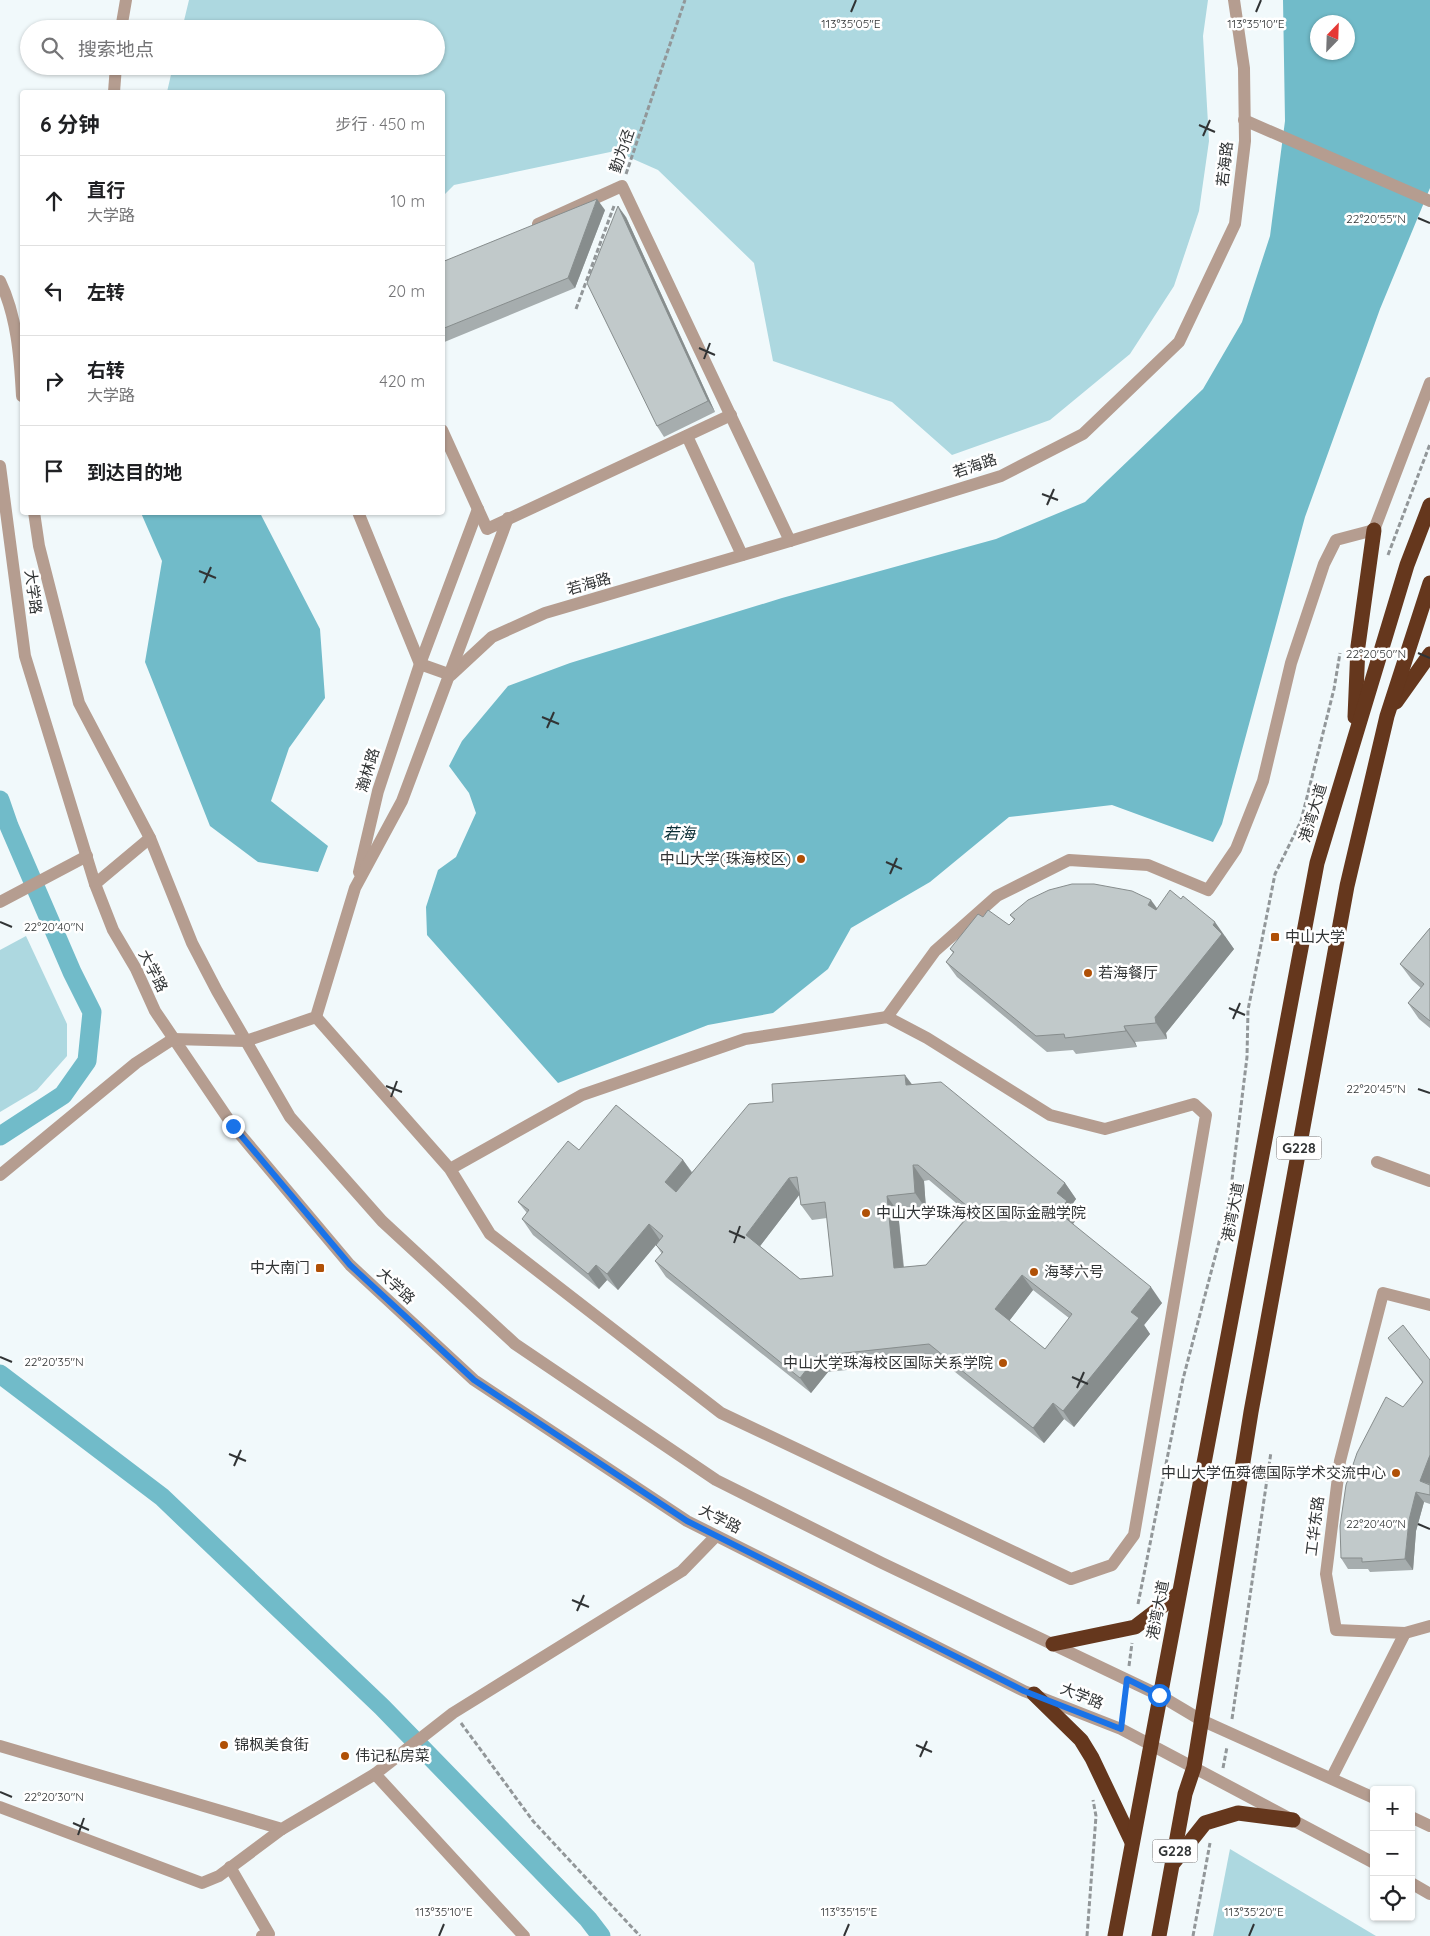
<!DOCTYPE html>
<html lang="zh">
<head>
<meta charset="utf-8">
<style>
	:root { --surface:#fff; --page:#f6f6f6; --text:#202124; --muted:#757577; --line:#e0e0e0 }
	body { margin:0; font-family:Quicksand,"Noto Sans SC",sans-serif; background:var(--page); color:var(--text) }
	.controls { position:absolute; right:15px; bottom:15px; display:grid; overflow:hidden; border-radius:5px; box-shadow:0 1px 4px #0004 }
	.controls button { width:45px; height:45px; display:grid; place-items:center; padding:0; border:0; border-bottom:1px solid var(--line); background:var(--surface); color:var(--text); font:25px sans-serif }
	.compass { position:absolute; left:1310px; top:15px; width:45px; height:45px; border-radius:50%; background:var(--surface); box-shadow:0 1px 4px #0004; rotate:23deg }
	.stop { position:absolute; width:15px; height:15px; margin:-11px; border:4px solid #1a73e8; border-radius:50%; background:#fff }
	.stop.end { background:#1a73e8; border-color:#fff; box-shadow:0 1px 5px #0008 }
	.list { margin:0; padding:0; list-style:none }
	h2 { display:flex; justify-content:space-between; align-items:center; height:65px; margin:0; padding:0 20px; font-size:21px }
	h2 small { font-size:16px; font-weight:400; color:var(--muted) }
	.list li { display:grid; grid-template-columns:32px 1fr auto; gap:15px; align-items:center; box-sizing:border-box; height:90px; padding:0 20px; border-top:1px solid var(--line) }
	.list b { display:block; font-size:19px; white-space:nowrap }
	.list p { margin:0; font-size:16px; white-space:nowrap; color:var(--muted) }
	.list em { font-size:16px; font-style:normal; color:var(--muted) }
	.icon { flex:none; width:28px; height:28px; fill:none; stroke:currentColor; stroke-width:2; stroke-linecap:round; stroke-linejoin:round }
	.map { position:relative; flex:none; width:1430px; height:1936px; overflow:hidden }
	.search { position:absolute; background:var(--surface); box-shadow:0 1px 4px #0004; left:20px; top:20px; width:425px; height:55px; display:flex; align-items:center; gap:12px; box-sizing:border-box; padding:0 18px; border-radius:28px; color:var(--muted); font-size:19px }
	.panel { position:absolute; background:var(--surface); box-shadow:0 1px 4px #0004; left:20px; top:90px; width:425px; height:425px; border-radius:5px }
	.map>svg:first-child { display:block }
	.green { fill:#add8e0 }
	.water { fill:#71bbc9; fill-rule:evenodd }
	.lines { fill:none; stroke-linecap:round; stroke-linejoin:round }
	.canal { stroke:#71bbc9; stroke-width:19 }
	.path { stroke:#929799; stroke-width:3; stroke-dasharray:5 2.5; stroke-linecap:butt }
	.minor { stroke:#b59d90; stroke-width:12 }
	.highway { stroke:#65371d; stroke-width:15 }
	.wall { fill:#a6adae; fill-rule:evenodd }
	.shaded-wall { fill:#878d8d }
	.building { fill:#c1c9ca; stroke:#878d8d; fill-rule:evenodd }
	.route { stroke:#1a73e8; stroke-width:6 }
	.ticks { fill:none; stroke:#313435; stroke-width:2 }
	.poi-dot { fill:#b05006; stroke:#fff; stroke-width:2 }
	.labels { text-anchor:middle; stroke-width:5; stroke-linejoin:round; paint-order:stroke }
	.shield { fill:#fff; stroke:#6f7172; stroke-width:1 }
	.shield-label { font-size:14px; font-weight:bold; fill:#313435 }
	.street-label { font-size:15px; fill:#313435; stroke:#fff }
	.poi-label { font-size:15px; fill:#313435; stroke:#fff; text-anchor:start }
	.water-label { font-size:16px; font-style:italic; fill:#0a2f36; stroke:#fff }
	.ticks-label { font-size:12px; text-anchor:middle; fill:#313435; stroke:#fff; stroke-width:5; stroke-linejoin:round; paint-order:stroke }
</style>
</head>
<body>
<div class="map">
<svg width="1430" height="1936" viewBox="0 0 1430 1936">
	<rect width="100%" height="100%" fill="#f1f9fb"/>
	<g class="green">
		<polygon points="189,0 1208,0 1203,36 1209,141 1199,211 1174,286 1130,354 1050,420 952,455 892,402 773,361 754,263 658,170 615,151 454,185 443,196 442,92 167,92 173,66 436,66 436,29 182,29"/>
		<polygon points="26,936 67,1024 67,1056 37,1090 0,1112 0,950"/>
		<polygon points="1230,1849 1376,1936 1213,1936"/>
	</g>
	<g class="water">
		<path d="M1283,0H1430V188L1380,309L1305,517L1222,824L1213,842L1112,805L1009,817L930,882L851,928L828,969L773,1013L708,1025L558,1083L427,935L426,907L438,870L456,857L476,813L469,793L449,766L462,741L508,686L570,663L782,598L996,539L1085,502L1203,389L1242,322L1270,236L1285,121ZM1318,22H1348V52H1318Z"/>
		<polygon points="141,513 260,513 320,629 325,698 289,748 271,801 328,846 318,872 258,862 210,826 145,662 162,561"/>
	</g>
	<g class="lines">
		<g class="canal">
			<polyline points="0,800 9,826 72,972 92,1012 87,1061 63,1095 0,1136"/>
			<polyline points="0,1374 162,1497 382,1707 588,1919 601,1936"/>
		</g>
		<g class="path">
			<polyline points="626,174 685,0"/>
			<polyline points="576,309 614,206"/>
			<polyline points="1388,555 1430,444"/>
			<polyline points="1138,1604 1183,1379 1229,1204 1247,1057 1248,1010 1275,874 1301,821 1334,689 1340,653"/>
			<polyline points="1129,1666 1132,1643"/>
			<polyline points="1122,1716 1125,1695"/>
			<polyline points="1232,1719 1271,1452"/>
			<polyline points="461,1723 533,1821 640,1936"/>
			<polyline points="1223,1768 1227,1747"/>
			<polyline points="1087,1936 1096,1816 1093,1800"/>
			<polyline points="1193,1936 1210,1843"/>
		</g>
		<g class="minor">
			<polyline points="121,29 126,0"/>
			<polyline points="114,92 116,66"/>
			<polyline points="1244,120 1430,201"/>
			<polyline points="538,224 622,186 790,541"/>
			<path d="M0,281C17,316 20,358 22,396"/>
			<polyline points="442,430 487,529 731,415"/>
			<polyline points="687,436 742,555"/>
			<polyline points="0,466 25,656 95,884 113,930 136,969 155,1011 233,1126 350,1265 474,1380 687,1521 1024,1691 1121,1729 1374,1863"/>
			<polyline points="34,512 39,546 79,703 150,838 192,943 217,991 290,1117 382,1221 515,1344 716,1480 882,1563 1159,1695 1201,1720 1374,1798"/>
			<polyline points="358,512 420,664 451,675 492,637 545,613 790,541 1001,476 1083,434 1179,342 1235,224 1245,141 1244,68 1234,0"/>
			<polyline points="359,872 378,791 420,664 478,509"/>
			<polyline points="95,884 150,838"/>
			<polyline points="0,902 87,856"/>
			<polyline points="316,1017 450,1169 582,1095 745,1039 887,1017 927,1038 1050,1115 1105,1129 1194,1104 1206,1115 1134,1535 1112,1565 1071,1579 721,1413 490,1234 450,1169"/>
			<polyline points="887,1017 935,951 997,896 1069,860 1148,865 1208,890 1236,849 1263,781 1291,663 1324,564 1336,540 1374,530 1430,383"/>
			<polyline points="1377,1162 1430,1181"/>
			<polyline points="0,1175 136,1063 173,1039 246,1041 316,1017 355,888 402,801 508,518"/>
			<polyline points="1430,1305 1383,1293 1340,1461 1326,1574 1336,1630 1405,1633 1430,1626"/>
			<polyline points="0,1746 282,1829 375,1774"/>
			<polyline points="1332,1777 1405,1633"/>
			<polyline points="0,1807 202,1883 219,1876 282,1829"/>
			<polyline points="1411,1817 1430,1826"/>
			<polyline points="230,1867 269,1934 262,1936"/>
			<polyline points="1411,1883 1430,1894"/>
			<polyline points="524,1936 375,1774 453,1713 682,1571 716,1536"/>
		</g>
		<g class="highway">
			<polyline points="1396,702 1430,654"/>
			<polyline points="1355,717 1358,646 1374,530"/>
			<polyline points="1053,1644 1135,1627 1178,1594"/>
			<polyline points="1034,1694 1081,1740 1092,1758 1132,1842"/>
			<polyline points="1174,1862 1205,1823 1238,1813 1293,1820"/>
			<polyline points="1115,1936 1317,863 1407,565 1430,505"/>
			<polyline points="1159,1936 1185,1794 1194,1767 1251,1412 1347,886 1387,716 1430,583"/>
		</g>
	</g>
	<g class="wall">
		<polygon points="605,210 575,288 442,343 442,262"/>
		<polygon points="626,217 715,412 664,437 657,426"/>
		<polygon points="1157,908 1226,937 1226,938 1234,949 1166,1033 1167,1039 1135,1042 1137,1047 1076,1054 1073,1050 1047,1052 957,977 946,962 953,953 950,949 1009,925 1014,920 1010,915"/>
		<polygon points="1430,928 1430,1028 1419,1019 1408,1003 1421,988 1412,980 1400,964"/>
		<path d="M912,1084L1065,1183L1076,1199L1071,1206L1078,1217L1073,1224L1162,1303L1144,1325L1150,1334L1074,1427L1064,1419L1044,1443L940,1360L828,1372L811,1393L666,1277L655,1261L662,1254L656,1245L660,1240L618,1290L607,1280L599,1289L533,1235L522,1219L527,1213L518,1202L579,1150L683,1160L692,1172L773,1102ZM929,1180L969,1214L926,1265L904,1267L898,1212L926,1209L924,1181ZM799,1195L801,1205L812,1220L827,1218L833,1276L800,1279L760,1246ZM1033,1290L1069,1318L1045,1349L1009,1321Z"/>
		<polygon points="1388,1338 1430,1360 1430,1504 1424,1502 1416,1531 1413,1570 1370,1572 1368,1569 1348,1569 1341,1558 1422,1382"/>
	</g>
	<g class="shaded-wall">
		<polygon points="597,199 605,210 575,288 568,278"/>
		<polygon points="618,206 626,217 715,412 708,401"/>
		<polygon points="1151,900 1162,915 1148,905"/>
		<polygon points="1215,922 1234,949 1166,1033 1167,1039 1156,1023 1155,1017"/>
		<polygon points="1124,1026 1135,1042 1137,1047 1126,1031"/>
		<polygon points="905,1075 917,1091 906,1085"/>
		<polygon points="683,1160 694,1176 676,1198 665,1182"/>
		<polygon points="913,1165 924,1181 926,1209 915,1193"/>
		<polygon points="789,1178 800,1194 757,1250 746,1235"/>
		<polygon points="1065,1183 1076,1199 1071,1206 1078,1217 1070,1228 1058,1212 1057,1193"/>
		<polygon points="887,1196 898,1212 905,1284 894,1268"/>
		<polygon points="649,1224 660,1240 618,1290 607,1274"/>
		<polygon points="596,1265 607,1280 599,1289 588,1274"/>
		<polygon points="1022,1275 1033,1290 1006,1325 995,1309"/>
		<polygon points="1151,1287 1162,1303 1144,1325 1150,1334 1074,1427 1063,1411 1131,1312"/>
		<polygon points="817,1356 828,1372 811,1393 800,1378"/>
		<polygon points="1053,1403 1064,1419 1044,1443 1033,1428"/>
		<polygon points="1430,1455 1430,1484 1420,1481"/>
		<polygon points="1416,1492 1424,1502 1416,1531 1413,1570 1405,1559 1409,1520"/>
	</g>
	<g class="building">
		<polygon points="597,199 568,278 442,329 442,262"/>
		<polygon points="618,206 708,401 657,426 587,283"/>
		<polygon points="1072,884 1094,884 1132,891 1151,900 1148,905 1156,910 1170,890 1181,899 1183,896 1215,922 1213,925 1222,934 1155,1017 1156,1023 1124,1026 1126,1031 1065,1038 1064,1034 1036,1036 946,962 954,952 950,949 978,914 983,917 988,910 1009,925 1015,919 1010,915 1028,900 1049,890"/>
		<polygon points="1430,928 1430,1021 1408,1003 1424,984 1400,964"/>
		<path d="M905,1075L906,1085L941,1082L1065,1183L1057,1193L1067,1201L1058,1212L1151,1287L1131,1312L1139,1318L1063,1411L1053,1403L1033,1428L929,1344L817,1356L800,1378L655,1261L663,1252L656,1245L663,1236L649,1224L607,1274L596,1265L588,1274L522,1219L529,1210L518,1202L568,1141L579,1150L616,1105L683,1160L665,1182L676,1192L749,1104L773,1102L772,1084ZM913,1165H918L973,1211L926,1265L894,1268L887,1196L915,1193ZM797,1177L801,1205L825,1202L833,1276L800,1279L746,1235L789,1178ZM1022,1275L1072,1314L1045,1349L995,1309Z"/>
		<polygon points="1403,1325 1430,1360 1430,1455 1420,1481 1430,1485 1430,1495 1416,1492 1409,1520 1405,1559 1362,1562 1362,1558 1341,1558 1340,1526 1346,1485 1357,1453 1386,1397 1403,1407 1423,1382 1388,1338"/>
	</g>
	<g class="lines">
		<polyline class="route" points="233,1126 350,1265 474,1380 687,1521 1024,1691 1121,1729 1127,1679 1159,1695"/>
	</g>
	<path class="ticks" d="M851,12L856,0M1256,12L1261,0M1199,125L1215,132M1203,136L1210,120M1418,218L1430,223M699,348L715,355M704,359L710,343M1042,494L1058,500M1047,505L1054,489M199,571L216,578M204,583L211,567M1418,653L1430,658M542,717L559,724M547,728L554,712M886,862L902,869M890,874L897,858M0,922L12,927M1229,1008L1245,1015M1233,1019L1240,1003M386,1086L402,1092M1418,1089L1430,1093M391,1097L397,1081M729,1231L745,1238M734,1243L740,1226M0,1357L12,1362M1072,1377L1088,1384M1077,1388L1084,1372M229,1454L246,1461M234,1466L241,1450M1418,1524L1430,1529M572,1600L589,1607M577,1611L584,1595M916,1745L932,1752M920,1757L927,1741M0,1792L12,1797M73,1823L89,1830M78,1835L84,1818M439,1936L444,1924M844,1936L849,1924M1249,1936L1254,1924"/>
	<g class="poi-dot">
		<circle cx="801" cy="859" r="5"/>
		<rect x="1270" y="932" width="10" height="10" rx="2.5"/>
		<circle cx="1088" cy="973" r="5"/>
		<circle cx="866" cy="1213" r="5"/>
		<rect x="315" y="1263" width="10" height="10" rx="2.5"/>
		<circle cx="1034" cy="1272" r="5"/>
		<circle cx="1003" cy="1363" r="5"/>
		<circle cx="1396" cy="1473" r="5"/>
		<circle cx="224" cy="1745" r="5"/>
		<circle cx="345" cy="1756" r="5"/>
	</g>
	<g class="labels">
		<g class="shield">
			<rect x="1276.5" y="1136.5" width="45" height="23" rx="4"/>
			<rect x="1152.5" y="1839.5" width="45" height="23" rx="4"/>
		</g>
		<g class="shield-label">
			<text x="1299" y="1153">G228</text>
			<text x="1175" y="1856">G228</text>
		</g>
		<g class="street-label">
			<text transform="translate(622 151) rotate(-71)" y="5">勤为径</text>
			<text transform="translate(1225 164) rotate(-84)" y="5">若海路</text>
			<text transform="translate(975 466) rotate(-19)" y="5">若海路</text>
			<text transform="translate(589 584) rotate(-16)" y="5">若海路</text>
			<text transform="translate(33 592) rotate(82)" y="5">大学路</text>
			<text transform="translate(368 770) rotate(-73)" y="5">瀚林路</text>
			<text transform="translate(1313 813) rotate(-73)" y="5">港湾大道</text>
			<text transform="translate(153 971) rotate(63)" y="5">大学路</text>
			<text transform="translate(1233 1212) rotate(-79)" y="5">港湾大道</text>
			<text transform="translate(396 1286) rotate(43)" y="5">大学路</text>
			<text transform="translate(720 1519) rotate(27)" y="5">大学路</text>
			<text transform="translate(1315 1526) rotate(-83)" y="5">工华东路</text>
			<text transform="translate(1158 1610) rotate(-79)" y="5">港湾大道</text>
			<text transform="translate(1082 1696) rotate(22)" y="5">大学路</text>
		</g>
		<g class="poi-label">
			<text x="791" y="864" text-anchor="end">中山大学(珠海校区)</text>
			<text x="1285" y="942">中山大学</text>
			<text x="1098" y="978">若海餐厅</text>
			<text x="876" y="1218">中山大学珠海校区国际金融学院</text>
			<text x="310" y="1273" text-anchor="end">中大南门</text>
			<text x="1044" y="1277">海琴六号</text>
			<text x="993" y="1368" text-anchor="end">中山大学珠海校区国际关系学院</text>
			<text x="1386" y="1478" text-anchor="end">中山大学伍舜德国际学术交流中心</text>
			<text x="234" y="1750">锦枫美食街</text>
			<text x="355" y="1761">伟记私房菜</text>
		</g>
		<g class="water-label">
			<text x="679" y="839">若海</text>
		</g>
	</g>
	<g class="ticks-label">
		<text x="851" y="28">113°35'05"E</text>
		<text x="1256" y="28">113°35'10"E</text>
		<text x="1376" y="223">22°20'55"N</text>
		<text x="1376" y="658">22°20'50"N</text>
		<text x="54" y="931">22°20'40"N</text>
		<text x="1376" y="1093">22°20'45"N</text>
		<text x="54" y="1366">22°20'35"N</text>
		<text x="1376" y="1528">22°20'40"N</text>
		<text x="54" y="1801">22°20'30"N</text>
		<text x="444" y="1916">113°35'10"E</text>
		<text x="849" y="1916">113°35'15"E</text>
		<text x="1254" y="1916">113°35'20"E</text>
	</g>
</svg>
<div class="controls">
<button>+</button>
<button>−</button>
<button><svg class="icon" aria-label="locate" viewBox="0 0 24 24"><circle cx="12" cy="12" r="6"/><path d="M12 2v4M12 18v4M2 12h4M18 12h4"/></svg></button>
</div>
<svg class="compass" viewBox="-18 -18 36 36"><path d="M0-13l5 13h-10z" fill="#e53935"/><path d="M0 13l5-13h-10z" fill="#757577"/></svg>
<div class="stop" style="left:1159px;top:1695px"></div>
<div class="stop end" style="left:233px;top:1126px"></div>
<div class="search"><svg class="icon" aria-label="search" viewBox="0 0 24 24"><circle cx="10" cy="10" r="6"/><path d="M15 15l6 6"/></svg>搜索地点</div>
<section class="panel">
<h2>6 分钟<small>步行 · 450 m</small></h2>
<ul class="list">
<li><svg class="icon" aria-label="ahead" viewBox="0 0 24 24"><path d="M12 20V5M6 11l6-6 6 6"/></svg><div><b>直行</b><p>大学路</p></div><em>10 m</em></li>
<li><svg class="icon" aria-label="left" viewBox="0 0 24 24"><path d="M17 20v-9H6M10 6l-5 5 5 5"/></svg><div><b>左转</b></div><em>20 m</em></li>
<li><svg class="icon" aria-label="right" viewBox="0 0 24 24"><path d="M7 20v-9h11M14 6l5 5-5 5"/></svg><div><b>右转</b><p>大学路</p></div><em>420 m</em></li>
<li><svg class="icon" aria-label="arrive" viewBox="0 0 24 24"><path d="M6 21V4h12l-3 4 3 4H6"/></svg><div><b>到达目的地</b></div></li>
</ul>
</section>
</div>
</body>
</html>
